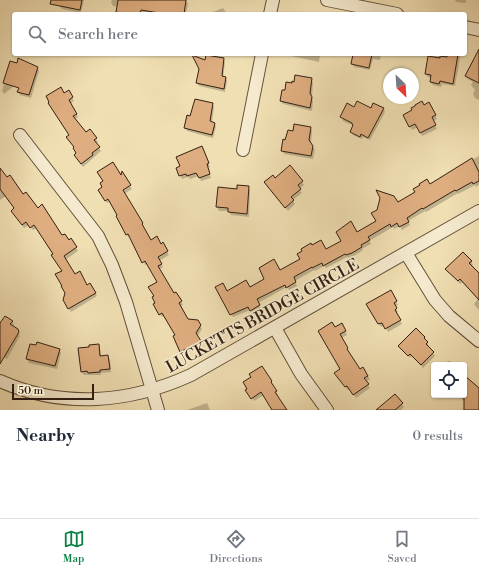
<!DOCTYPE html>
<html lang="en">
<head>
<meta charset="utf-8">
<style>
	:root { --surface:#fff; --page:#f2f2f3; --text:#1f2937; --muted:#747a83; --line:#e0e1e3; --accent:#0b8043 }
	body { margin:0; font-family:"Libre Bodoni",serif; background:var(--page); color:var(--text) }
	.controls { position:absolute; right:12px; bottom:12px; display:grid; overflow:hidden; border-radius:4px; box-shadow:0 1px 3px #0004 }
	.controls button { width:36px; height:36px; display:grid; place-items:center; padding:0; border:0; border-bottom:1px solid var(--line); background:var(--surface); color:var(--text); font:20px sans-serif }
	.compass { position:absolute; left:383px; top:68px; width:36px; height:36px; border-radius:50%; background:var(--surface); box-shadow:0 1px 3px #0004; rotate:155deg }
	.scale { position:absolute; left:12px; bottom:10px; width:82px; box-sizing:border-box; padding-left:4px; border:2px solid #342012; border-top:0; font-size:11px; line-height:14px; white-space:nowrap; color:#342012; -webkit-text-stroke:3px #f5eace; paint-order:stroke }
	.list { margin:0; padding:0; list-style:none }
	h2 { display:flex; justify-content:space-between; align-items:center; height:52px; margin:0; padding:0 16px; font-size:17px }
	h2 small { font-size:13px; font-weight:400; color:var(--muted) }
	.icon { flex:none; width:22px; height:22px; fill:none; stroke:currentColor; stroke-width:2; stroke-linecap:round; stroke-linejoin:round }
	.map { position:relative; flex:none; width:479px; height:410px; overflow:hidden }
	.search { position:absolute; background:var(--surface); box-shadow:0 1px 3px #0004; left:12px; right:12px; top:12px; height:44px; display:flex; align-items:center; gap:10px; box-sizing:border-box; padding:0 14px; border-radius:4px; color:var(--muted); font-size:15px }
	.sheet { height:108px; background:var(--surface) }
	nav { display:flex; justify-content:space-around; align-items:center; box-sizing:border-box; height:56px; border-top:1px solid var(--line); background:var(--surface); font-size:11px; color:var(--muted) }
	nav a { display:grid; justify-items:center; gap:2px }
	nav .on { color:var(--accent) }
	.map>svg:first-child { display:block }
	.shadow { fill:#0003 }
	.building { fill:#dfae80; stroke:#342012 }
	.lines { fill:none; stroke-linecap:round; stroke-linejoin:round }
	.minor-casing { stroke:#63503a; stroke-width:14 }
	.minor { stroke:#f5eace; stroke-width:12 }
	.labels { text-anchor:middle; stroke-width:3.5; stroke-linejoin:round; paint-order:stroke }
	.street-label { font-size:16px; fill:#342012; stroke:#f5eace }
</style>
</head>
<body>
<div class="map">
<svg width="479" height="410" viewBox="0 0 479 410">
	<rect width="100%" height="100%" fill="#f0dfb3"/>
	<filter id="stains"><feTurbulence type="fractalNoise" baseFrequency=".005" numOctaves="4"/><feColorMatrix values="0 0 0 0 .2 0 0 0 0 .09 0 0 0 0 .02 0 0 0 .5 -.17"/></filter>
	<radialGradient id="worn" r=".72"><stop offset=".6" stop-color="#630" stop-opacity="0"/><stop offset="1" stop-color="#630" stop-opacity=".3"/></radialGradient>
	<g class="shadow">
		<polygon points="55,0 84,0 81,13 62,9"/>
		<polygon points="112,0 186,0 188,4 186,14 119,14 117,12 118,7 113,6 111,2"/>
		<polygon points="455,0 466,0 466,3 464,3 456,2"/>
		<polygon points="223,8 227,14 208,14"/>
		<polygon points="290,54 320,54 319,62 291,56"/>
		<polygon points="353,54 381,54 380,60 373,59 370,70 354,67 352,63"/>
		<polygon points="449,54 458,54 460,58 455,86 442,84 441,87 433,85 431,82 432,78 428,77 426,74 448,58"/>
		<polygon points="223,59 225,62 223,78 226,78 227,81 225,92 199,86 197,83 206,61"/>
		<polygon points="479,61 479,100 475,98 473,94 475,90 471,85 473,82 468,79 466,76"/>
		<polygon points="11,62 37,67 39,71 31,98 20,95 18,92 23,79 4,94 2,91"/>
		<polygon points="311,79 313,83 312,97 313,102 312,111 283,104 281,101 286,91 293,84"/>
		<polygon points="69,91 74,101 70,104 78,117 74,120 86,134 96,139 98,142 96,143 101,151 83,167 77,159 77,154 70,136 64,94"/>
		<polygon points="429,103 437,119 433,121 437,129 422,136 418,127 412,130 404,115"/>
		<polygon points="212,104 214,107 212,123 214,123 216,127 213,138 187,131 185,127 191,117"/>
		<polygon points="374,104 384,109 385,112 370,140 363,137 362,139 353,135 351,131 354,126 343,121 342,117 355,108 371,110"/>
		<polygon points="310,128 312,131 311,144 315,150 313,159 284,154 282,150 286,141 293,132"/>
		<polygon points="203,151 210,167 208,167 211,178 201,181 199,176 190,179 188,177 182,179 177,168"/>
		<polygon points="479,156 479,185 476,187 475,185 458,194 458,193 426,212 425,211 408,221 410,225 402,230 400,226 394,229 393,227 369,241 371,244 362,249 363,250 354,256 348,258 347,257 326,268 324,266 315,271 314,270 295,281 297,286 289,290 287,287 258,303 261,309 253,314 250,310 233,317 217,287 227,292 250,288 301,259 312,246 326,251 377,222 398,203"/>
		<polygon points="0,170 62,237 76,248 78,251 65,260 75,275 87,286 90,284 97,296 71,312 64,300 66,293 63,271 55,254 37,228 33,230 29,225 24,228 14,214 15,208 6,196 0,200"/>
		<polygon points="122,174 132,189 124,194 144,227 143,228 150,241 161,245 163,244 169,255 159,261 163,267 159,270 173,294 176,293 183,305 180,306 187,320 197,321 202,329 197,337 202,344 183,355 174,337 176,336 165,315 162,317 154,305 157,303 155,297 158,283 147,264 145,265 131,238 130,237 129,238 117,216 119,215 111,201 107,203 99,190 121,177"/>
		<polygon points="275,179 302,182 304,185 299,189 302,193 293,200 295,204 288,211 265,183"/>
		<polygon points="248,187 250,190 249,217 231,215 229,211 219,211 217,207 219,188 238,190"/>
		<polygon points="471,261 473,265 471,266 479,275 479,310 474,304 478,299 462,282 460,284 446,269"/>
		<polygon points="391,292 398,305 395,306 398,312 396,313 402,324 388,332 385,325 381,327 368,305"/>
		<polygon points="5,317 13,322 14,325 13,327 17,329 20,336 7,359 0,355 0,322 1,323"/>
		<polygon points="341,324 347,335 341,338 349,352 348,353 360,370 363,369 370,379 366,382 370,388 356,398 350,389 348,390 337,377 341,369 335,328"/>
		<polygon points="424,338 429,346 428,347 435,356 423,368 412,356 410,358 399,346"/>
		<polygon points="99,345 100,348 101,357 108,356 110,360 111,372 101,373 101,375 84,375 82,372 90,348"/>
		<polygon points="59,350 61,353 57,369 29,363 27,359"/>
		<polygon points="448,361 450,361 455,365 444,365"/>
		<polygon points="261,367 273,385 272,386 278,395 276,396 286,410 273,410 264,395 254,401 247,390 252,377"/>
		<polygon points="464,376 479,388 479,410 463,410 467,403 457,395 464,395"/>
		<polygon points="395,395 404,407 401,410 377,410"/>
		<polygon points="207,403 210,410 187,410"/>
	</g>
	<g class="building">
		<polygon points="51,0 82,0 80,10 50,4"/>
		<polygon points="118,0 186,0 184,14 159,14 159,13 141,10 140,14 129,14 116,12"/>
		<polygon points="479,49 479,83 465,76"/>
		<polygon points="353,54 372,54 369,68 351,64"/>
		<polygon points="448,54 458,54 453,84 440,81 439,84 430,82 431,75 425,74 428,56 440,58 440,56 447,57"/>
		<polygon points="192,55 205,60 206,55 224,58 222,76 226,77 224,89 196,83 199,69"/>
		<polygon points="18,58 38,67 29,95 17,92 19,88 3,83 10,61 17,63"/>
		<polygon points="295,75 312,78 310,93 312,97 310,108 280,101 282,90 285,90 286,82 292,83 292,81 294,82"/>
		<polygon points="61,87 64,93 69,90 73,97 69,100 77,114 73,116 86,132 90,129 97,138 94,140 100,147 92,153 93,155 81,164 74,155 76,153 73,148 74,147 66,137 69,135 48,103 49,102 46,96"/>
		<polygon points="195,99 213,103 210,121 215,123 212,135 184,128 187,115 190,116"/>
		<polygon points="357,101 371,108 373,103 384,108 368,138 361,134 360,137 350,132 353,125 352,124 352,123 340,117 347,103 354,107"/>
		<polygon points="422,101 424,105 429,102 436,115 432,117 436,125 420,133 415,124 409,127 403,115 412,110 411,108 415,106 415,105"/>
		<polygon points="294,124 311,127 309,140 313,146 311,156 281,151 283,139 285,140 288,130 293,131"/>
		<polygon points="202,146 209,163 207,164 210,174 199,178 196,173 187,176 186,174 179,176 176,168 180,166 176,157"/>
		<polygon points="472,158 479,172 479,181 473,184 472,182 456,191 455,190 423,209 422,208 407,218 409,222 399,227 397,223 391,227 390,224 368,237 370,240 361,245 362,247 352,253 346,255 345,254 323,266 322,263 312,268 312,267 294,277 296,282 286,288 285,285 257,299 260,305 250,311 248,307 230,315 215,287 223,283 227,291 246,280 250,287 264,279 259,268 274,259 280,270 300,259 297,254 302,251 301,249 311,243 312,245 321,240 326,249 341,241 336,232 351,221 357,232 376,221 371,213 377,210 380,198 376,190 394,196 398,202 415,192 413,189 420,185 419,184 427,179 430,184"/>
		<polygon points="113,162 121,175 122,171 131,185 123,190 143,223 142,224 151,240 157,236 161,244 163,242 168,251 158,257 162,264 158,266 174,293 176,292 182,301 179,303 188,319 198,320 201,325 196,333 201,341 180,352 173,336 175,335 162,313 159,315 153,304 155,303 152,297 154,296 148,287 157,282 145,261 142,263 129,236 128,234 126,235 116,216 117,215 108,199 105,201 98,190 102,187 100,183 103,181 97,172"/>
		<polygon points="290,165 303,181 298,185 301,189 291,197 294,200 285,208 264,182 273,175 275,178"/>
		<polygon points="0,168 7,177 10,175 23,194 26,192 38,208 42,204 62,235 65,234 69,240 71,238 77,247 64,256 75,274 80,271 87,285 90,283 96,293 68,309 63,300 65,293 61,286 62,286 55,274 62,271 51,255 53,254 34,225 30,228 26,222 22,225 11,211 14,208 0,189"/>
		<polygon points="237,185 249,186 247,214 228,212 228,208 216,207 218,187 237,189"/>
		<polygon points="463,252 472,261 469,263 479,273 479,300 460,279 458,281 445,269"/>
		<polygon points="391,290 397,301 394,303 397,308 395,310 401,320 385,329 382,323 378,324 366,304"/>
		<polygon points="5,316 13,321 10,324 18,329 19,332 0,364 0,323"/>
		<polygon points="332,322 335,327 342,323 346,331 340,334 348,348 347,349 360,369 363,367 368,376 364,378 369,384 353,395 347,386 345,387 334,373 340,369 318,331"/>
		<polygon points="416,328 425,337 424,338 428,342 426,344 434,352 421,365 410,354 408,356 398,346"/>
		<polygon points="37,342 60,349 55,366 26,359 30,344 36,345"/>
		<polygon points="99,344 100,356 108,355 110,369 100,370 100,372 88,373 87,371 81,372 78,348 89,347 89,345"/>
		<polygon points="262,366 272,381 271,382 277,391 275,392 287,410 272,410 261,392 251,399 245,390 247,389 243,382 251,377 249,374"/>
		<polygon points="464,375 479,388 479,410 464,410"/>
		<polygon points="395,394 403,403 395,410 376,410"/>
	</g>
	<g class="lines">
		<g class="minor-casing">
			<g id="minor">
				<polyline points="327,0 397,14"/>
				<polyline points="270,14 273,0"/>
				<polyline points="465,27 479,30"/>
				<polyline points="20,135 98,236 112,265 126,302 158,410"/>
				<polyline points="243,150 262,54"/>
				<polyline points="406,253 435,300 449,316 479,341"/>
				<polyline points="275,328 301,374 327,410"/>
				<path d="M0,381C63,409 130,403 191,375L479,211"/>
			</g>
		</g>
		<use href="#minor" class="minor"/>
	</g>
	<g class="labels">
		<g class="street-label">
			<text transform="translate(262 315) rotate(-29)" y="6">LUCKETTS BRIDGE CIRCLE</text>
		</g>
	</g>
	<rect width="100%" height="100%" filter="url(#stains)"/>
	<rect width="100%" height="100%" fill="url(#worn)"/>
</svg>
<div class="controls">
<button><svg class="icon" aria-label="locate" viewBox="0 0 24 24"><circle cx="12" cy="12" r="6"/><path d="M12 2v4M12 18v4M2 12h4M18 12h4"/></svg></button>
</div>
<svg class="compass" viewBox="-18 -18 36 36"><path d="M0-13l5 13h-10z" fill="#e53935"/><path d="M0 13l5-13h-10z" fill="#747a83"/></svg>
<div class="scale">50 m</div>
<div class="search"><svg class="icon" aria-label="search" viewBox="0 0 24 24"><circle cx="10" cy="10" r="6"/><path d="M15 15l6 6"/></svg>Search here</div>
</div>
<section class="sheet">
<h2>Nearby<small>0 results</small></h2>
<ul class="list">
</ul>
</section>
<nav>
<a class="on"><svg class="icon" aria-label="map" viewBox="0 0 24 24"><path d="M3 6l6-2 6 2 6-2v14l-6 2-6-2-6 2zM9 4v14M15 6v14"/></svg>Map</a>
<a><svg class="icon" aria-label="directions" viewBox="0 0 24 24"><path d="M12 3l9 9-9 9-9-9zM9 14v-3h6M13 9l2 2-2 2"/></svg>Directions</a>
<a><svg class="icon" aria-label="saved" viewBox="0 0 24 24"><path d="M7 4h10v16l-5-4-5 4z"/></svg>Saved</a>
</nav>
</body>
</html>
